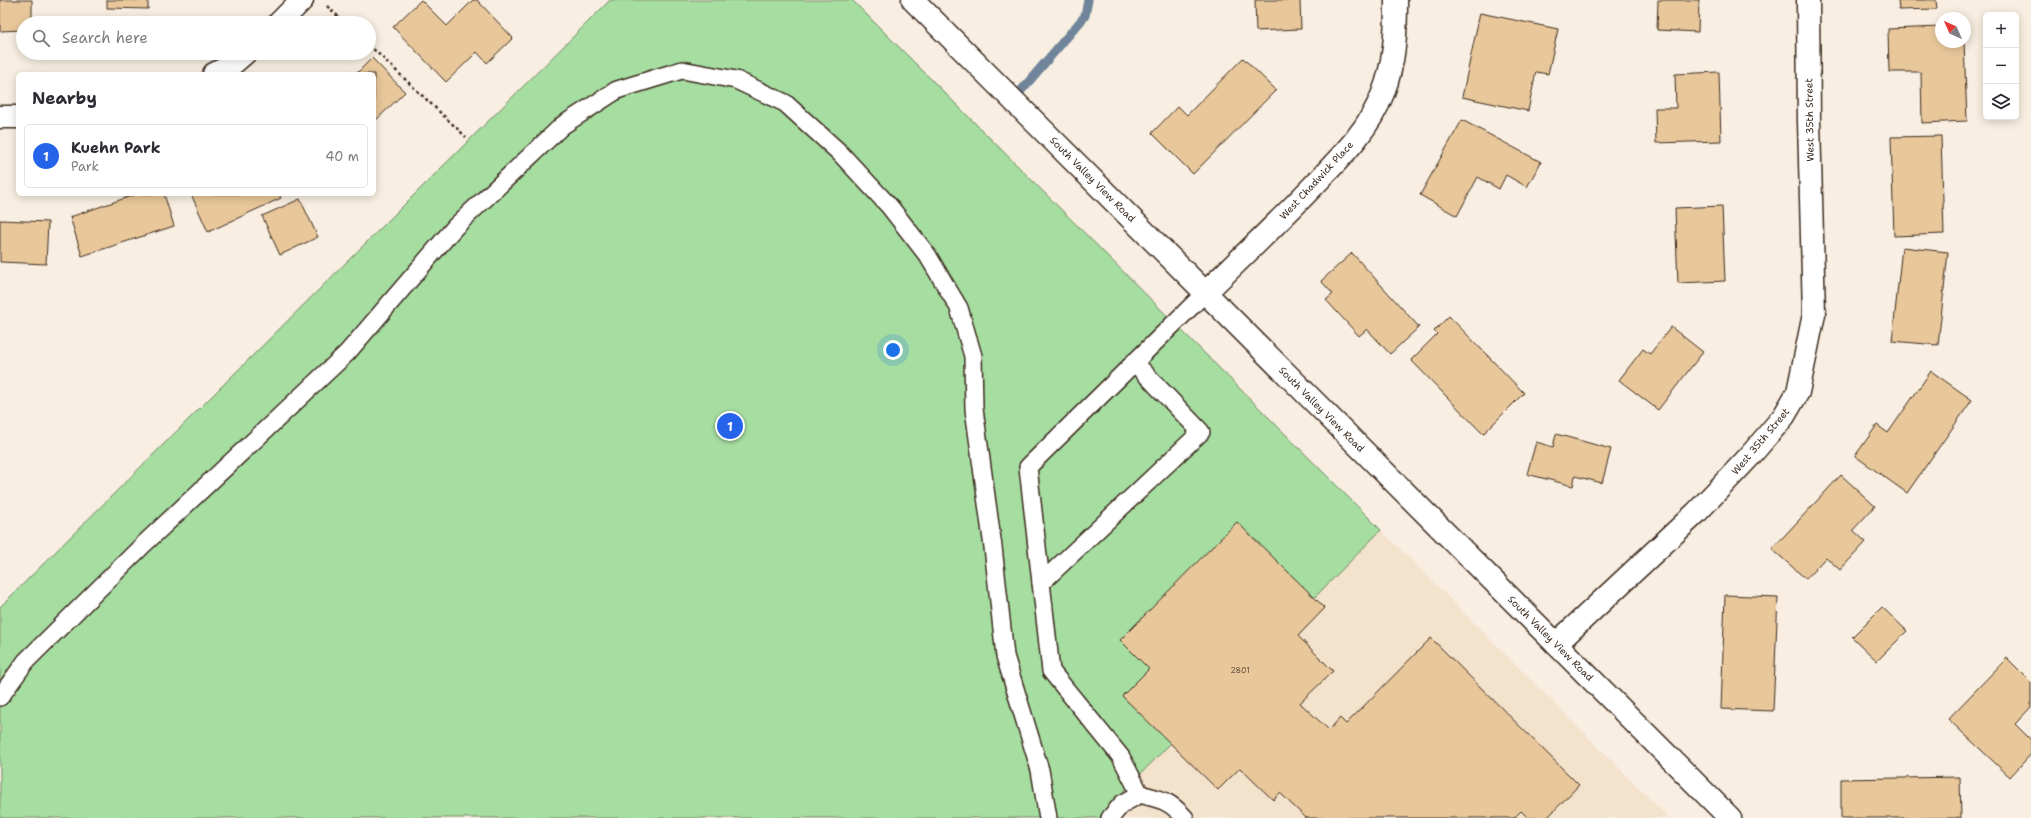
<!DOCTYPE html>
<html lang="en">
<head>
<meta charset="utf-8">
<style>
	:root { --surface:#fff; --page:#f2f2f3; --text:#2b2b33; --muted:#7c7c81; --line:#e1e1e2; --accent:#2563eb }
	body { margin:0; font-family:"Shantell Sans",sans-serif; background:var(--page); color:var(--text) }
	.controls { position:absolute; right:12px; top:12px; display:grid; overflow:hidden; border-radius:6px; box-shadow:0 2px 10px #0003 }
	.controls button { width:36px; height:36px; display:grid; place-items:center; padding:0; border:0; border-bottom:1px solid var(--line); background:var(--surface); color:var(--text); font:20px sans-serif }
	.compass { position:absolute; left:1935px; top:12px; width:36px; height:36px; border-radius:50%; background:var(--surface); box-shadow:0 2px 10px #0003; rotate:315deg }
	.you { position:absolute; left:893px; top:350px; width:14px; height:14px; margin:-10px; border:3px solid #fff; border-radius:50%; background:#1a73e8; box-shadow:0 0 0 6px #1a73e833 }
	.badge { display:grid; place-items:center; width:26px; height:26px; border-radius:50%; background:var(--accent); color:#fff; font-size:13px; font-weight:700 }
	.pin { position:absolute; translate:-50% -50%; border:2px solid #fff; box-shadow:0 1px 4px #0006 }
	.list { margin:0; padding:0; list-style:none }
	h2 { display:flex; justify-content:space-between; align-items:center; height:52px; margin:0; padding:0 16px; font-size:17px }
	h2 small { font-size:13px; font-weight:400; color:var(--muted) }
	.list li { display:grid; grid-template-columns:26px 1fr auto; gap:12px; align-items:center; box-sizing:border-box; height:64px; margin:0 8px 8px; padding:0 8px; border:1px solid var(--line); border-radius:6px }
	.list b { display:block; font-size:15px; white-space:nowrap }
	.list p { margin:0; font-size:13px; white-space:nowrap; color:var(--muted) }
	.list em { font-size:13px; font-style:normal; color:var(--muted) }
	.icon { flex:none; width:22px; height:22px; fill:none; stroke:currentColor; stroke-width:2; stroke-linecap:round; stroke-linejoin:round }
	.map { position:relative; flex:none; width:2031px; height:818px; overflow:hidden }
	.search { position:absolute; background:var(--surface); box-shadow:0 2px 10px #0003; left:16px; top:16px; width:360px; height:44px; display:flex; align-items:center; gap:10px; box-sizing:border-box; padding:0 14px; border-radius:22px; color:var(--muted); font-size:15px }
	.panel { position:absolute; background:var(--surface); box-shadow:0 2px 10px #0003; left:16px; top:72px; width:360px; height:124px; border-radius:6px }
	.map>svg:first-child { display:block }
	.built { fill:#f3e2cc }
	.green { fill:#a6dda1; stroke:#708460 }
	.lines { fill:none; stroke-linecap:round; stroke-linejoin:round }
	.stream { stroke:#6f859a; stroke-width:9 }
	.building { fill:#e8c79a; stroke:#3b2a1e }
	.service-casing { stroke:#3b2a1e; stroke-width:20 }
	.minor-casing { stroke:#3b2a1e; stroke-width:25 }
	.tertiary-casing { stroke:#3b2a1e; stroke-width:25 }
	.path { stroke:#3b2a1e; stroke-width:2.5; stroke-dasharray:3 3; stroke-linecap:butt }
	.service { stroke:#fff; stroke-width:17 }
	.minor { stroke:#fff; stroke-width:22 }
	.tertiary { stroke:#fff; stroke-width:22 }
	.labels { text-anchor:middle; stroke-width:3; stroke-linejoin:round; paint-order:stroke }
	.number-label { font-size:8px; fill:#66513d }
	.street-label { font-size:10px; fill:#3b2a1e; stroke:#fff }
</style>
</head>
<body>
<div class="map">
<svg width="2031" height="818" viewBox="0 0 2031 818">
	<rect width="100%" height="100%" fill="#f8eee1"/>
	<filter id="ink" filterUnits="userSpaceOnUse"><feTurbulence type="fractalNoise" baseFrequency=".025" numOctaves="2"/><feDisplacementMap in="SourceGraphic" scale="8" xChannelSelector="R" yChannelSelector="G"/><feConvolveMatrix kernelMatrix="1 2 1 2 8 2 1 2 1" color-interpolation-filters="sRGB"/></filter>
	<g filter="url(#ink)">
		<polygon class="built" points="1381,530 1669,818 1116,818 1106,809"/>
		<polygon class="green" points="610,0 852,0 1381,530 1107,808 1116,818 0,818 0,607"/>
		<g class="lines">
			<polyline class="stream" points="1013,100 1085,16 1088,0"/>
		</g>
		<g class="building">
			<polygon points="0,0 32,0 32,23 23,23 23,30 0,31"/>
			<polygon points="107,0 148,0 148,9 107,8"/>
			<polygon points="421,0 447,26 473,0 477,0 513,38 487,63 477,52 446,82 393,27"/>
			<polygon points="1255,0 1300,0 1301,29 1256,31"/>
			<polygon points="1658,0 1699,0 1698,32 1657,30"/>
			<polygon points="1898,0 1936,0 1937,9 1899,10"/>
			<polygon points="1480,13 1558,29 1548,74 1536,72 1528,111 1462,97"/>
			<polygon points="1941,27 1941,42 1964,42 1967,121 1922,123 1921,72 1889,72 1888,29"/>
			<polygon points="372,58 405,92 374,122 374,74 356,74"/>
			<polygon points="1243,58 1276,90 1193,174 1152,133 1178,106 1187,115"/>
			<polygon points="1719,72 1721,141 1656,143 1655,108 1676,108 1675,74"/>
			<polygon points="1462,120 1541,162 1527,187 1506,175 1499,189 1478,177 1457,216 1420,195"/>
			<polygon points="1941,136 1944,234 1894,236 1891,137"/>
			<polygon points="137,194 164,194 174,226 82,256 70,217"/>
			<polygon points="191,194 279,194 281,198 208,232"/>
			<polygon points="300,199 318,237 280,255 262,216"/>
			<polygon points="1722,206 1725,281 1678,283 1675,208"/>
			<polygon points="0,220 48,222 46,264 0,262"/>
			<polygon points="1902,247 1948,252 1938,345 1892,341"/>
			<polygon points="1352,253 1419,327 1390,354 1367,329 1359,336 1326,300 1333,294 1321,281"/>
			<polygon points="1449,316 1524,393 1483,434 1411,360 1437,334 1434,331"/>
			<polygon points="1671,327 1703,352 1658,410 1619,380 1643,349 1650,354"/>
			<polygon points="1931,371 1972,400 1907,493 1855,456 1877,425 1888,433"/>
			<polygon points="1556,434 1611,449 1602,483 1575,476 1573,486 1527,474 1536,442 1553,447"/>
			<polygon points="1841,475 1875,506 1853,530 1866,542 1840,570 1826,557 1806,579 1772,549"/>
			<polygon points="1237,522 1325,608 1298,636 1333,671 1300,703 1329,730 1340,718 1346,724 1431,638 1579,785 1547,818 1528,818 1521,811 1514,818 1306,818 1280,793 1273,800 1240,768 1218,790 1122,696 1149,669 1120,640"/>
			<polygon points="1725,595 1778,597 1773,711 1721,709"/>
			<polygon points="1882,607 1907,631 1877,661 1852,637"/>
			<polygon points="2007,658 2031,682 2031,707 2015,724 2031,740 2031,754 2010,777 1948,719"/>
			<polygon points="1960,777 1961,818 1841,818 1841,779"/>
		</g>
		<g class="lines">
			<g class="service-casing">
				<g id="service">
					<polyline points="1041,583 1201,432 1134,362"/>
					<polyline points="0,697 26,661 144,544 347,353 455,227 563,125 617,90 682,70 736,80 785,103 839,152 890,207 928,256 959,308 973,356 974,409 993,547 1005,656 1040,770 1048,818"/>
					<polyline points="1140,794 1121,757 1051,671 1028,467 1206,292"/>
					<path d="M1110,818L1122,804L1140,794C1161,799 1170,801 1185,818"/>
				</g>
			</g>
			<g class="minor-casing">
				<g id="minor">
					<path d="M1206,292C1243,256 1281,220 1316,183C1342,156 1370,128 1383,93C1395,62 1396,32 1396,0"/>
					<polyline points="1556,644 1696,513 1749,457 1784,416 1798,392 1814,314 1809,121 1808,0"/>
				</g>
			</g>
			<g class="tertiary-casing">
				<g id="tertiary">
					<polyline points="913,0 1730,818"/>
					<polyline points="279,23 302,0"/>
					<polyline points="214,74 230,66 245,53"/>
					<polyline points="0,117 18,117"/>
				</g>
			</g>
			<g class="path">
				<polyline points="327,6 345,23"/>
				<polyline points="369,45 466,137"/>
			</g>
			<use href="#service" class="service"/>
			<use href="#minor" class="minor"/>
			<use href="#tertiary" class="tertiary"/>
		</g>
	</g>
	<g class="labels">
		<g class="number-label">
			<text x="1240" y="673">2801</text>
		</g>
		<g class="street-label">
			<text transform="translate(1809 120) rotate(-91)" y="4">West 35th Street</text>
			<text transform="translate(1093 179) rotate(45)" y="4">South Valley View Road</text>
			<text transform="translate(1316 180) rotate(-47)" y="4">West Chadwick Place</text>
			<text transform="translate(1322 409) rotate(45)" y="4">South Valley View Road</text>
			<text transform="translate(1760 441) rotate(-50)" y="4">West 35th Street</text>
			<text transform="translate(1551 638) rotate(45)" y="4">South Valley View Road</text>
		</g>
	</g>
</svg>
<div class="controls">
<button>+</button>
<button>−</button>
<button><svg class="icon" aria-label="layers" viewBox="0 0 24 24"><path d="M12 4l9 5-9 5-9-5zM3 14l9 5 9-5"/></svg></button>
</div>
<svg class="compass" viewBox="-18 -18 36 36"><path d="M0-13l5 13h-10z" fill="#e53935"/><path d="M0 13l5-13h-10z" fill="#7c7c81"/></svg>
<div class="you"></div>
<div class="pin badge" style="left:730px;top:426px">1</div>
<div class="search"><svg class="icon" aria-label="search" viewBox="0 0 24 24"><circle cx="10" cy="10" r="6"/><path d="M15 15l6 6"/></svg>Search here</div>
<section class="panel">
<h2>Nearby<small></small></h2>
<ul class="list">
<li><span class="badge">1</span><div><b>Kuehn Park</b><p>Park</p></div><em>40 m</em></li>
</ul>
</section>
</div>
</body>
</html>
